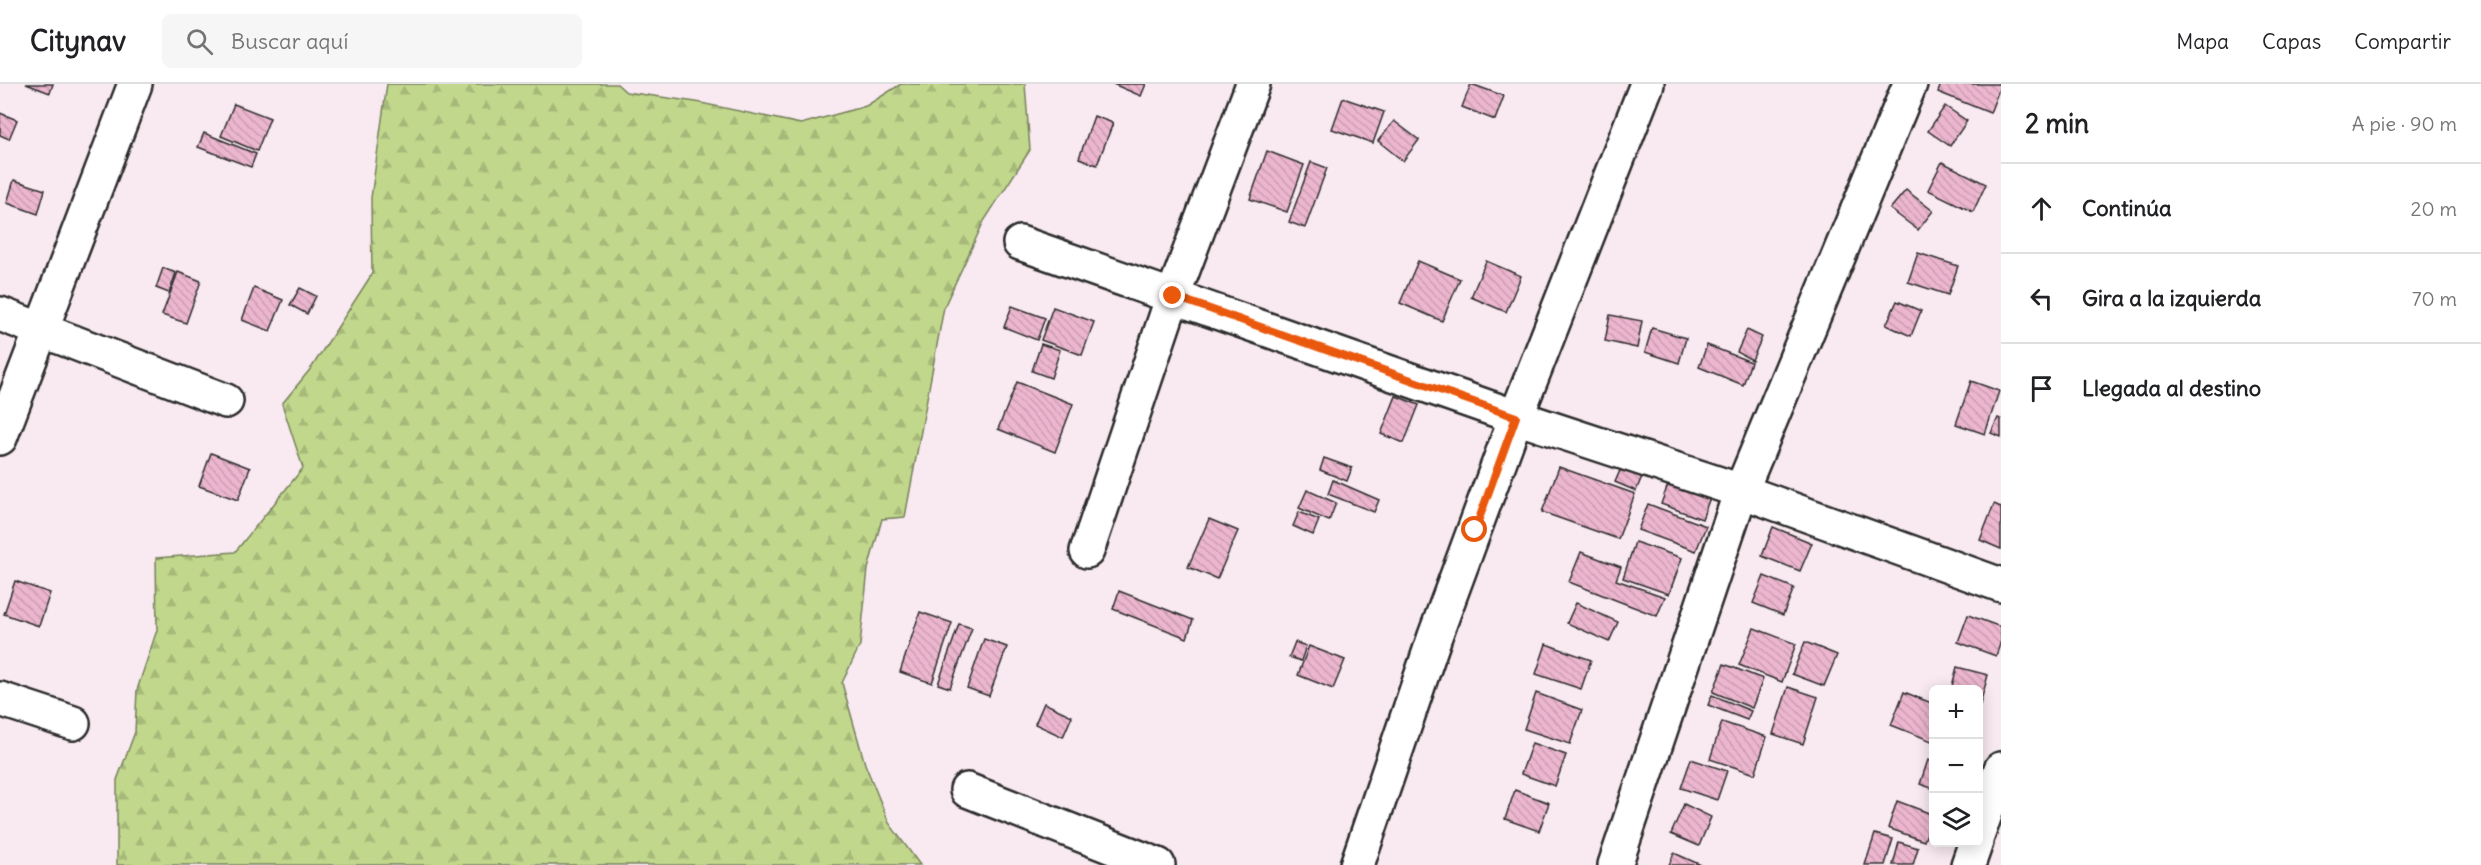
<!DOCTYPE html>
<html lang="es">
<head>
<meta charset="utf-8">
<style>
	:root { --surface:#fff; --page:#f6f6f6; --text:#202124; --muted:#757577; --line:#e0e0e0 }
	body { margin:0; font-family:Delius,sans-serif; background:var(--page); color:var(--text) }
	.controls { position:absolute; right:18px; bottom:18px; display:grid; overflow:hidden; border-radius:9px; box-shadow:0 3px 15px #0003 }
	.controls button { width:54px; height:54px; display:grid; place-items:center; padding:0; border:0; border-bottom:2px solid var(--line); background:var(--surface); color:var(--text); font:30px sans-serif }
	.stop { position:absolute; width:18px; height:18px; margin:-14px; border:4px solid #ea580c; border-radius:50%; background:#fff }
	.stop.end { background:#ea580c; border-color:#fff; box-shadow:0 2px 6px #0008 }
	.list { margin:0; padding:0; list-style:none }
	h2 { display:flex; justify-content:space-between; align-items:center; height:78px; margin:0; padding:0 24px; font-size:26px }
	h2 small { font-size:20px; font-weight:400; color:var(--muted) }
	.list li { display:grid; grid-template-columns:39px 1fr auto; gap:18px; align-items:center; box-sizing:border-box; height:90px; padding:0 24px; border-top:2px solid var(--line) }
	.list b { display:block; font-size:22px; white-space:nowrap }
	.list em { font-size:20px; font-style:normal; color:var(--muted) }
	.icon { flex:none; width:33px; height:33px; fill:none; stroke:currentColor; stroke-width:2; stroke-linecap:round; stroke-linejoin:round }
	.map { position:relative; flex:none; width:2001px; height:781px; overflow:hidden }
	header { display:flex; align-items:center; gap:36px; box-sizing:border-box; height:84px; padding:0 30px; background:var(--surface); border-bottom:2px solid var(--line) }
	header strong { font-size:28px }
	nav { display:flex; gap:33px; margin-inline-start:auto; font-size:21px }
	.search { width:420px; height:54px; background:var(--page); display:flex; align-items:center; gap:15px; box-sizing:border-box; padding:0 21px; border-radius:9px; color:var(--muted); font-size:22px }
	main { display:flex }
	aside { flex:1; background:var(--surface) }
	.map>svg:first-child { display:block }
	.forest { fill:url(#forest-firs); stroke:#76815c; stroke-width:1.5 }
	.building { fill:url(#building-back-hatch); stroke:#2b2b2b; stroke-width:1.5 }
	.lines { fill:none; stroke-linecap:round; stroke-linejoin:round }
	.minor-casing { stroke:#2b2b2b; stroke-width:38 }
	.minor { stroke:#fff; stroke-width:33 }
	.route { stroke:#ea580c; stroke-width:8 }
</style>
</head>
<body>
<header>
<strong>Citynav</strong>
<div class="search"><svg class="icon" aria-label="search" viewBox="0 0 24 24"><circle cx="10" cy="10" r="6"/><path d="M15 15l6 6"/></svg>Buscar aquí</div>
<nav><a>Mapa</a><a>Capas</a><a>Compartir</a></nav>
</header>
<main>
<div class="map">
<svg width="2001" height="781" viewBox="0 0 2001 781">
	<defs>
		<pattern id="forest-firs" width="22" height="20" patternUnits="userSpaceOnUse" patternTransform="scale(1.5)"><rect width="22" height="20" fill="#c1d78c"/><path d="M5 1l3.5 6h-7zM16 11l3.5 6h-7z" fill="#a6b979"/></pattern>
		<pattern id="building-back-hatch" width="6" height="6" patternUnits="userSpaceOnUse" patternTransform="scale(1.5)"><rect width="6" height="6" fill="#ecb6cf"/><path d="M-1 5l2 2M0 0l6 6M5-1l2 2" fill="none" stroke="#cb9db2"/></pattern>
	</defs>
	<rect width="100%" height="100%" fill="#f9e9f1"/>
	<filter id="ink" filterUnits="userSpaceOnUse"><feTurbulence type="fractalNoise" baseFrequency=".0167" numOctaves="2"/><feDisplacementMap in="SourceGraphic" scale="12" xChannelSelector="R" yChannelSelector="G"/><feConvolveMatrix kernelMatrix="1 2 1 2 8 2 1 2 1" color-interpolation-filters="sRGB"/></filter>
	<g filter="url(#ink)">
		<polygon class="forest" points="387,0 617,0 626,8 696,18 801,40 866,22 901,0 1025,0 1030,66 984,137 944,223 905,433 882,435 868,485 860,561 842,599 865,680 889,739 920,781 117,781 117,696 135,648 137,606 157,546 156,474 235,468 303,384 282,320 312,283 372,190 371,114"/>
		<g class="building">
			<polygon points="26,0 53,0 50,9"/>
			<polygon points="1113,0 1146,0 1141,12"/>
			<polygon points="1471,0 1504,12 1495,36 1462,23"/>
			<polygon points="1941,0 2001,0 1990,29 1938,8"/>
			<polygon points="1343,14 1384,28 1373,59 1332,45"/>
			<polygon points="234,20 270,34 257,67 221,52"/>
			<polygon points="1945,22 1967,37 1950,62 1928,47"/>
			<polygon points="0,29 17,36 9,55 0,51"/>
			<polygon points="1094,32 1113,39 1097,81 1079,74"/>
			<polygon points="1394,37 1419,56 1403,77 1378,57"/>
			<polygon points="204,49 256,70 251,83 198,63"/>
			<polygon points="1267,67 1304,81 1287,128 1250,115"/>
			<polygon points="1311,78 1327,84 1305,144 1289,138"/>
			<polygon points="1942,78 1986,100 1973,128 1928,106"/>
			<polygon points="14,96 45,106 38,130 7,119"/>
			<polygon points="1906,106 1933,127 1918,146 1890,125"/>
			<polygon points="1918,169 1958,182 1948,211 1908,198"/>
			<polygon points="1418,177 1460,195 1442,237 1400,219"/>
			<polygon points="1486,177 1521,192 1506,228 1471,213"/>
			<polygon points="163,184 176,189 169,209 156,204"/>
			<polygon points="178,188 201,197 186,239 162,231"/>
			<polygon points="254,204 283,216 270,247 242,236"/>
			<polygon points="300,204 316,212 307,230 290,221"/>
			<polygon points="1897,217 1921,227 1911,252 1886,241"/>
			<polygon points="1012,222 1045,234 1037,256 1004,243"/>
			<polygon points="1053,223 1094,238 1082,271 1041,256"/>
			<polygon points="1610,231 1642,237 1637,264 1605,257"/>
			<polygon points="1652,244 1686,254 1679,279 1645,268"/>
			<polygon points="1747,246 1762,253 1752,276 1737,268"/>
			<polygon points="1041,260 1060,266 1051,294 1032,287"/>
			<polygon points="1707,261 1751,278 1743,301 1699,283"/>
			<polygon points="1971,297 1999,307 1985,350 1956,340"/>
			<polygon points="1017,298 1073,320 1055,368 998,345"/>
			<polygon points="1396,312 1419,321 1404,359 1381,350"/>
			<polygon points="1998,334 2001,335 2001,353 1991,349"/>
			<polygon points="211,369 250,384 238,416 199,402"/>
			<polygon points="1324,374 1352,384 1347,397 1320,386"/>
			<polygon points="1622,382 1643,390 1636,407 1615,398"/>
			<polygon points="1559,383 1635,410 1618,455 1542,428"/>
			<polygon points="1671,392 1712,408 1702,435 1661,420"/>
			<polygon points="1333,396 1379,416 1374,428 1328,410"/>
			<polygon points="1307,406 1336,419 1329,437 1299,424"/>
			<polygon points="1648,420 1706,442 1696,467 1638,446"/>
			<polygon points="1994,420 2001,423 2001,465 1980,456"/>
			<polygon points="1299,428 1319,436 1313,451 1293,442"/>
			<polygon points="1209,435 1238,447 1217,495 1188,483"/>
			<polygon points="1773,443 1812,459 1800,487 1762,472"/>
			<polygon points="1635,458 1682,474 1669,510 1623,494"/>
			<polygon points="1581,468 1621,483 1616,496 1665,513 1657,532 1569,498"/>
			<polygon points="1764,492 1794,504 1783,531 1753,519"/>
			<polygon points="15,497 50,509 39,542 4,530"/>
			<polygon points="1119,507 1193,536 1187,554 1113,525"/>
			<polygon points="1576,519 1618,538 1609,558 1567,539"/>
			<polygon points="920,528 952,539 932,599 900,588"/>
			<polygon points="1968,531 2001,543 2001,557 1996,572 1958,558"/>
			<polygon points="959,540 972,544 950,604 938,600"/>
			<polygon points="1754,544 1796,560 1782,598 1739,581"/>
			<polygon points="984,555 1007,563 989,612 967,604"/>
			<polygon points="1295,558 1306,562 1301,577 1289,573"/>
			<polygon points="1805,558 1837,571 1824,602 1792,590"/>
			<polygon points="1546,560 1591,576 1581,605 1536,590"/>
			<polygon points="1309,562 1345,576 1333,605 1298,591"/>
			<polygon points="1724,580 1763,595 1752,624 1713,608"/>
			<polygon points="1957,583 1988,591 1979,624 1978,606 1951,606"/>
			<polygon points="1788,603 1818,613 1803,660 1773,650"/>
			<polygon points="1904,608 1934,620 1934,658 1891,641"/>
			<polygon points="1536,609 1582,626 1570,660 1524,645"/>
			<polygon points="1712,611 1751,627 1747,636 1708,621"/>
			<polygon points="1044,619 1072,632 1063,653 1035,640"/>
			<polygon points="1722,638 1767,653 1755,690 1710,675"/>
			<polygon points="1532,659 1566,671 1555,702 1521,690"/>
			<polygon points="1691,675 1727,687 1717,716 1681,704"/>
			<polygon points="1928,676 1934,678 1934,705 1920,700"/>
			<polygon points="1515,706 1549,719 1539,747 1505,735"/>
			<polygon points="1897,717 1934,731 1924,757 1888,744"/>
			<polygon points="1684,720 1711,733 1699,762 1671,750"/>
			<polygon points="1875,750 1893,755 1885,781 1865,781"/>
			<polygon points="1899,758 1918,764 1913,781 1893,781"/>
			<polygon points="1674,769 1701,781 1669,781"/>
		</g>
		<g class="lines">
			<g class="minor-casing">
				<g id="minor">
					<polyline points="1020,159 1516,333 1741,407 2001,501"/>
					<polyline points="0,230 226,317"/>
					<polyline points="0,354 135,0"/>
					<polyline points="1087,467 1173,212 1253,0"/>
					<polyline points="0,615 73,639"/>
					<polyline points="967,706 1158,781"/>
					<polyline points="1978,750 2001,685"/>
					<polyline points="1357,781 1435,552 1516,333 1647,0"/>
					<polyline points="1615,781 1741,407 1910,0"/>
					<polyline points="1968,781 1976,758"/>
				</g>
			</g>
			<use href="#minor" class="minor"/>
		</g>
	</g>
	<g class="lines" filter="url(#ink)">
		<polyline class="route" points="1173,212 1516,333 1475,446"/>
	</g>
</svg>
<div class="controls">
<button>+</button>
<button>−</button>
<button><svg class="icon" aria-label="layers" viewBox="0 0 24 24"><path d="M12 4l9 5-9 5-9-5zM3 14l9 5 9-5"/></svg></button>
</div>
<div class="stop" style="left:1475px;top:446px"></div>
<div class="stop end" style="left:1173px;top:212px"></div>
</div>
<aside>
<h2>2 min<small>A pie · 90 m</small></h2>
<ul class="list">
<li><svg class="icon" aria-label="ahead" viewBox="0 0 24 24"><path d="M12 20V5M6 11l6-6 6 6"/></svg><div><b>Continúa</b></div><em>20 m</em></li>
<li><svg class="icon" aria-label="left" viewBox="0 0 24 24"><path d="M17 20v-9H6M10 6l-5 5 5 5"/></svg><div><b>Gira a la izquierda</b></div><em>70 m</em></li>
<li><svg class="icon" aria-label="arrive" viewBox="0 0 24 24"><path d="M6 21V4h12l-3 4 3 4H6"/></svg><div><b>Llegada al destino</b></div></li>
</ul>
</aside>
</main>
</body>
</html>
